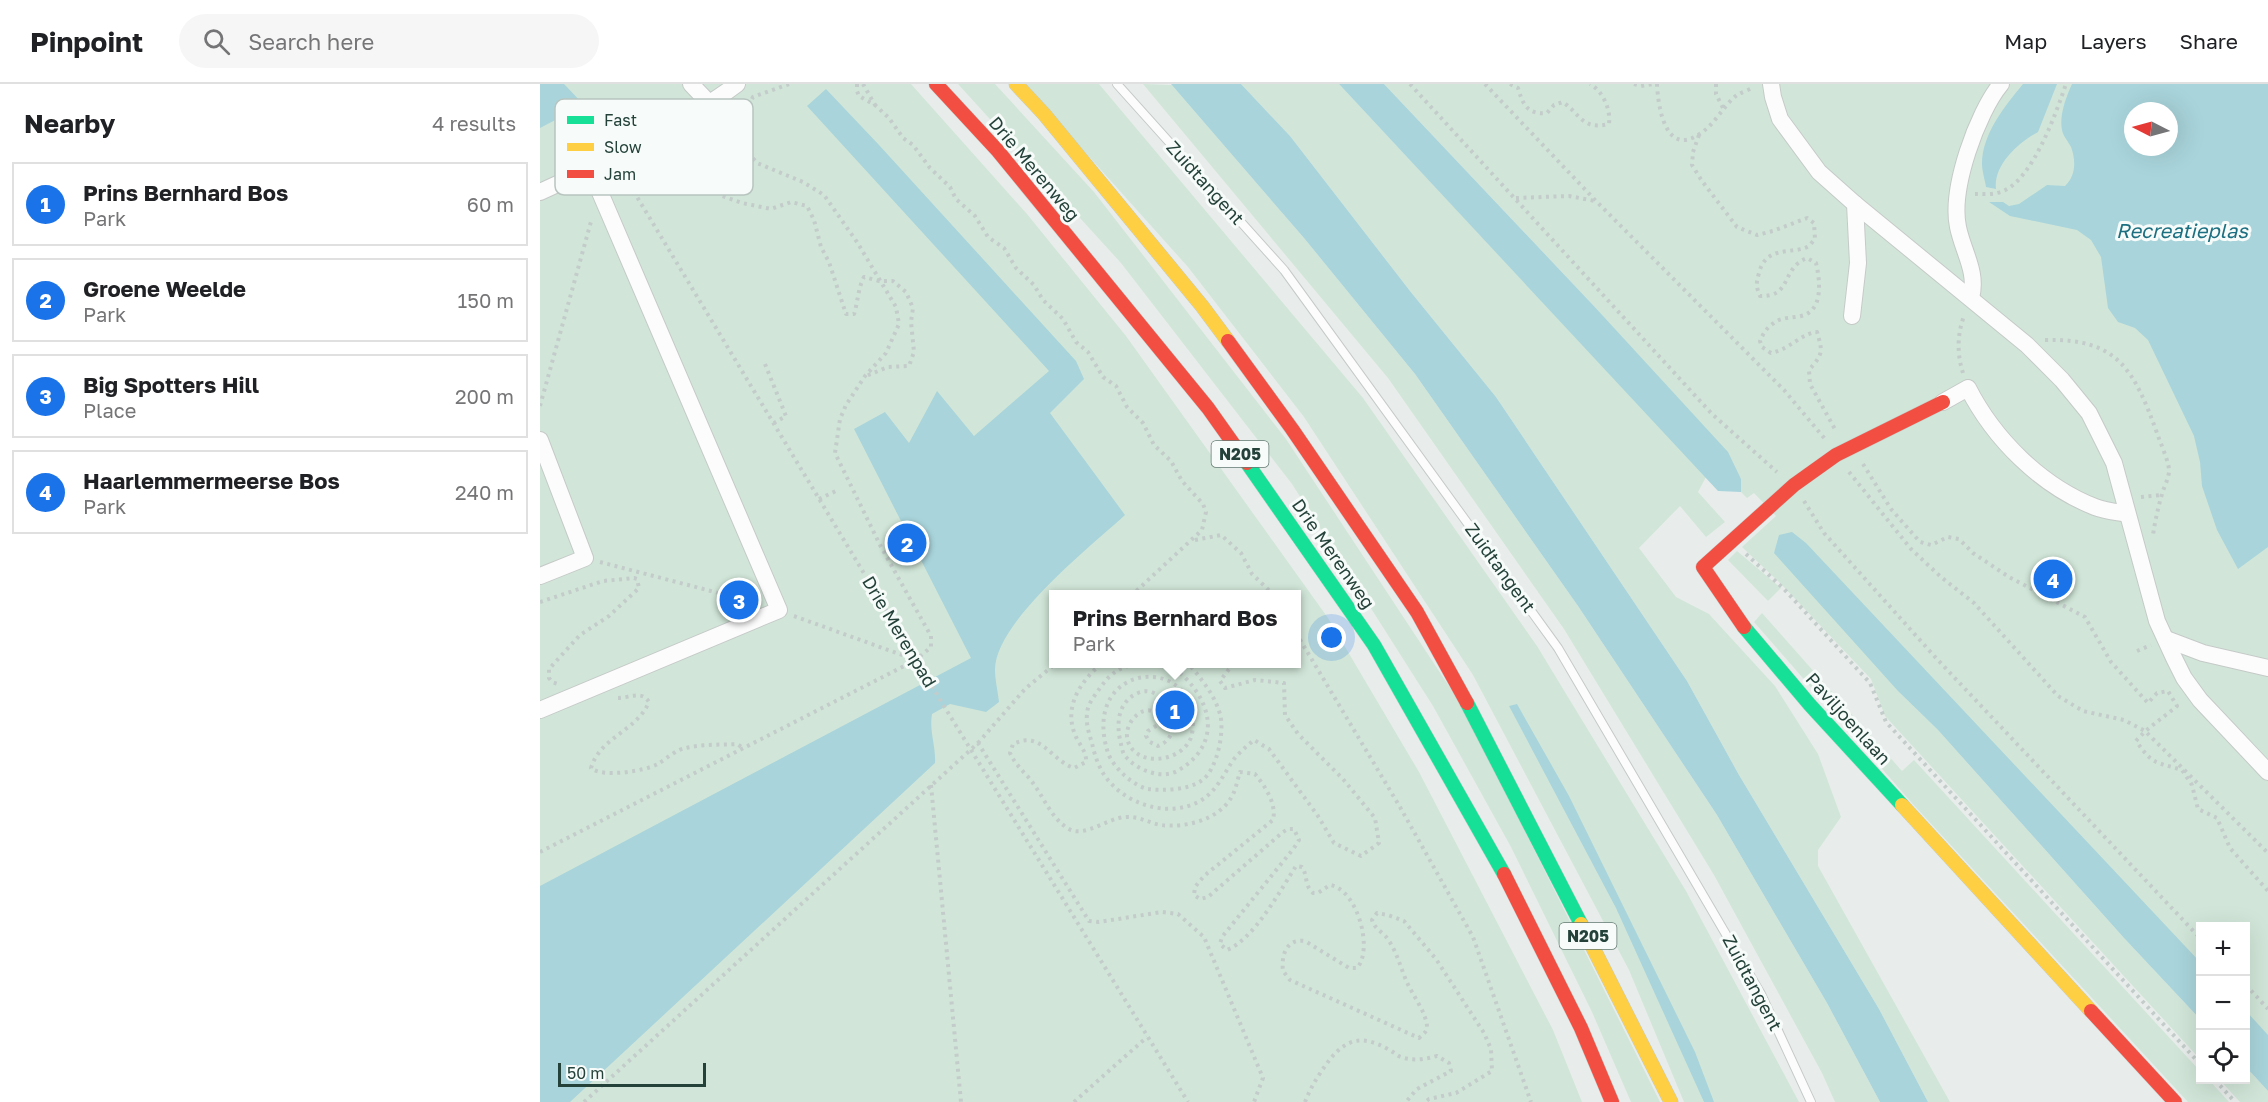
<!DOCTYPE html>
<html lang="en">
<head>
<meta charset="utf-8">
<style>
	:root { --surface:#fff; --page:#f6f6f6; --text:#202124; --muted:#757577; --line:#e0e0e0; --accent:#1a73e8 }
	body { margin:0; font-family:"Golos Text",sans-serif; background:var(--page); color:var(--text) }
	.controls { position:absolute; right:18px; bottom:18px; display:grid; overflow:hidden; border-radius:0px; box-shadow:0 6px 24px #0002 }
	.controls button { width:54px; height:54px; display:grid; place-items:center; padding:0; border:0; border-bottom:2px solid var(--line); background:var(--surface); color:var(--text); font:30px sans-serif }
	.compass { position:absolute; left:1584px; top:18px; width:54px; height:54px; border-radius:50%; background:var(--surface); box-shadow:0 6px 24px #0002; rotate:276deg }
	.scale { position:absolute; left:18px; bottom:15px; width:148px; box-sizing:border-box; padding-left:6px; border:3px solid #24423a; border-top:0; font-size:16px; line-height:21px; white-space:nowrap; color:#24423a; -webkit-text-stroke:4px #f7fbf9; paint-order:stroke }
	.you { position:absolute; left:792px; top:554px; width:21px; height:21px; margin:-15px; border:4px solid #fff; border-radius:50%; background:#1a73e8; box-shadow:0 0 0 9px #1a73e833 }
	.badge { display:grid; place-items:center; width:39px; height:39px; border-radius:50%; background:var(--accent); color:#fff; font-size:20px; font-weight:700 }
	.pin { position:absolute; translate:-50% -50%; border:3px solid #fff; box-shadow:0 2px 6px #0006 }
	.popup { position:absolute; left:509px; top:506px; width:252px; height:78px; box-sizing:border-box; display:grid; place-content:center; border-radius:0px; background:var(--surface); filter:drop-shadow(0 2px 4px #0005); font-size:20px; white-space:nowrap; color:var(--muted) }
	.popup b { font-size:22px; color:var(--text) }
	.popup::after { content:''; position:absolute; left:50%; top:100%; margin-left:-12px; border:12px solid transparent; border-top-color:var(--surface) }
	.list { margin:0; padding:0; list-style:none }
	h2 { display:flex; justify-content:space-between; align-items:center; height:78px; margin:0; padding:0 24px; font-size:26px }
	h2 small { font-size:20px; font-weight:400; color:var(--muted) }
	.list li { display:grid; grid-template-columns:39px 1fr auto; gap:18px; align-items:center; box-sizing:border-box; height:84px; margin:0 12px 12px; padding:0 12px; border:2px solid var(--line); border-radius:0px }
	.list b { display:block; font-size:22px; white-space:nowrap }
	.list p { margin:0; font-size:20px; white-space:nowrap; color:var(--muted) }
	.list em { font-size:20px; font-style:normal; color:var(--muted) }
	.icon { flex:none; width:33px; height:33px; fill:none; stroke:currentColor; stroke-width:2; stroke-linecap:round; stroke-linejoin:round }
	.map { position:relative; flex:none; width:1728px; height:1018px; overflow:hidden }
	header { display:flex; align-items:center; gap:36px; box-sizing:border-box; height:84px; padding:0 30px; background:var(--surface); border-bottom:2px solid var(--line) }
	header strong { font-size:28px }
	nav { display:flex; gap:33px; margin-inline-start:auto; font-size:21px }
	.search { width:420px; height:54px; background:var(--page); display:flex; align-items:center; gap:15px; box-sizing:border-box; padding:0 21px; border-radius:33px; color:var(--muted); font-size:22px }
	main { display:flex }
	aside { flex:1; background:var(--surface) }
	.map>svg:first-child { display:block }
	.green { fill:#d1e6d8; fill-rule:evenodd }
	.water { fill:#a9d4db; fill-rule:evenodd }
	.lines { fill:none; stroke-linecap:round; stroke-linejoin:round }
	.lane-casing { stroke:#c5cac8; stroke-width:10 }
	.street-casing { stroke:#c5cac8; stroke-width:18 }
	.fast-casing { stroke:#c3cbc8; stroke-width:15 }
	.slow-casing { stroke:#c3cbc8; stroke-width:15 }
	.jam-casing { stroke:#c3cbc8; stroke-width:15 }
	.path { stroke:#c3ccca; stroke-width:4; stroke-dasharray:3 4.5; stroke-linecap:butt }
	.lane { stroke:#fcfcfc; stroke-width:8 }
	.street { stroke:#fcfcfc; stroke-width:16 }
	.fast { stroke:#16e098; stroke-width:14 }
	.slow { stroke:#ffcf43; stroke-width:14 }
	.jam { stroke:#f24e42; stroke-width:14 }
	.labels { text-anchor:middle; stroke-width:6; stroke-linejoin:round; paint-order:stroke }
	.shield { fill:#f7fbf9; stroke:#637a73; stroke-width:1.5 }
	.shield-label { font-size:16px; font-weight:bold; fill:#24423a }
	.street-label { font-size:18px; fill:#24423a; stroke:#f7fbf9 }
	.water-label { font-size:20px; font-style:italic; fill:#1c6f80; stroke:#f7fbf9 }
	.key { fill:#f7fbf9; stroke:#b8c4c0; stroke-width:1.5 }
	.key-label { font-size:16px; fill:#24423a }
</style>
</head>
<body>
<header>
<strong>Pinpoint</strong>
<div class="search"><svg class="icon" aria-label="search" viewBox="0 0 24 24"><circle cx="10" cy="10" r="6"/><path d="M15 15l6 6"/></svg>Search here</div>
<nav><a>Map</a><a>Layers</a><a>Share</a></nav>
</header>
<main>
<aside>
<h2>Nearby<small>4 results</small></h2>
<ul class="list">
<li><span class="badge">1</span><div><b>Prins Bernhard Bos</b><p>Park</p></div><em>60 m</em></li>
<li><span class="badge">2</span><div><b>Groene Weelde</b><p>Park</p></div><em>150 m</em></li>
<li><span class="badge">3</span><div><b>Big Spotters Hill</b><p>Place</p></div><em>200 m</em></li>
<li><span class="badge">4</span><div><b>Haarlemmermeerse Bos</b><p>Park</p></div><em>240 m</em></li>
</ul>
</aside>
<div class="map">
<svg width="1728" height="1018" viewBox="0 0 1728 1018">
	<rect width="100%" height="100%" fill="#e8edeb"/>
	<g class="green">
		<path d="M0,0H371L487,130L586,252L788,534L879,688L1013,946L1042,1018H0ZM514,510H756V580H514Z"/>
		<polygon points="418,0 455,0 554,108 746,355 924,625 1120,1018 1091,1018 1052,928 971,763 893,622 752,400 581,179"/>
		<polygon points="484,0 559,0 823,314 997,562 1146,807 1259,1018 1144,1018 1089,886 933,591 764,333 648,183"/>
		<polygon points="603,0 632,1 764,154 875,290 1038,522 1177,731 1287,919 1340,1018 1295,1018 1282,989 1174,791 1024,545 848,294"/>
		<polygon points="701,0 799,0 1166,393 1158,408 1185,438 1166,453 1140,422 1099,464 1136,513 1169,530 1235,602 1278,670 1301,733 1278,766 1278,782 1410,1018 1388,1018 1339,925 1199,691 1147,597 956,313 870,207 750,52"/>
		<path d="M844,0H1728V961L1706,936V842H1660V887L1358,607L1398,646L1584,854L1660,935V975L1345,632L1331,595L1242,501L1202,463L1236,432L1214,409L1207,414L1201,408V395L1052,220ZM1593,27H1629V63H1593Z"/>
		<polygon points="1197,467 1241,504 1228,517 1188,476"/>
		<polygon points="1222,529 1362,687 1374,676 1660,987 1660,996 1669,996 1689,1018 1648,1018 1371,718 1214,538"/>
		<polygon points="1706,983 1728,1007 1728,1018 1700,1018 1680,996 1706,996"/>
	</g>
	<g class="water">
		<polygon points="0,0 24,0 44,21 0,44"/>
		<polygon points="631,0 701,0 750,52 870,207 956,313 1147,597 1199,691 1339,925 1388,1018 1340,1018 1287,919 1177,731 1038,522 875,290 764,154"/>
		<polygon points="799,0 844,0 1052,220 1188,368 1201,395 1201,408 1178,407"/>
		<path d="M1483,0H1517L1498,48C1479,58 1453,81 1456,105L1446,103C1445,96 1442,87 1442,80C1442,50 1465,22 1483,0Z"/>
		<path d="M1532,0H1728V463L1698,485L1677,446L1662,402L1660,378L1654,352L1608,256L1595,244L1578,238L1568,224L1561,173L1551,156L1537,146L1470,132L1449,118H1463L1469,122L1479,120L1507,101L1525,102C1536,92 1536,76 1531,63C1528,57 1523,52 1522,46C1519,32 1526,13 1532,0ZM1593,27H1629V63H1593Z"/>
		<path d="M286,5L339,61L536,277L544,295L510,329L585,431C550,463 455,538 455,586C455,596 458,608 459,618L446,628L410,620L392,630C389,647 396,662 395,679L30,1018H0V802L431,574L314,345L345,328L369,359L397,307L434,352L509,287L267,22Z"/>
		<polygon points="1252,448 1266,459 1660,878 1660,935 1584,854 1398,646 1358,607 1234,469 1239,451"/>
		<polygon points="977,620 1029,712 1155,968 1174,1018 1164,1018 1076,824 969,622"/>
		<polygon points="1706,927 1728,951 1728,1007 1706,983"/>
	</g>
	<g class="lines">
		<g class="lane-casing">
			<polyline id="lane" points="577,0 744,186 1018,564 1221,910 1271,1018"/>
		</g>
		<g class="street-casing">
			<g id="street">
				<polyline points="151,0 170,20"/>
				<polyline points="1231,0 1233,13 1240,35 1279,88 1315,120 1487,261 1522,296 1549,329 1574,379 1617,537 1634,574 1644,594 1660,616 1728,688"/>
				<path d="M0,108C68,77 137,45 197,0"/>
				<path d="M1431,214C1438,188 1423,168 1418,143C1410,105 1437,29 1461,0"/>
				<polyline points="1312,232 1318,179 1315,120"/>
				<path d="M1403,318L1428,304C1454,355 1501,402 1555,423C1565,427 1577,428 1587,430"/>
				<polyline points="0,356 45,474 0,492"/>
				<polyline points="1626,555 1663,569 1728,584"/>
				<polyline points="0,626 239,526 50,85"/>
			</g>
		</g>
		<g class="fast-casing">
			<g id="fast">
				<polyline points="707,379 834,561 964,790"/>
				<polyline points="1204,543 1270,621 1362,721"/>
				<polyline points="927,619 1041,840"/>
			</g>
		</g>
		<g class="slow-casing">
			<g id="slow">
				<polyline points="476,0 504,30 662,222 688,257"/>
				<polyline points="1362,721 1551,927"/>
				<polyline points="1041,840 1131,1018"/>
			</g>
		</g>
		<g class="jam-casing">
			<g id="jam">
				<polyline points="396,0 458,67 668,324 707,379"/>
				<polyline points="688,257 752,345 877,528 927,619"/>
				<polyline points="1204,543 1163,483 1254,401 1296,371 1403,318"/>
				<polyline points="964,790 1041,944 1072,1018"/>
				<polyline points="1551,927 1635,1018"/>
			</g>
		</g>
		<g class="path">
			<path d="M249,0L213,13L195,45L175,56L166,75L164,97L182,112L202,119L231,125L251,118L267,122L274,136L281,163L289,178L306,230H314C318,218 318,204 324,193L339,197H353L366,208L373,224L371,238L374,268L369,282L348,283L326,292"/>
			<polyline points="317,0 317,7 319,12 335,21 349,34 363,54 373,61 390,84 410,103 416,115 435,132 448,153 464,164 476,184 494,201 503,216 523,235 536,258 548,268 563,293 576,302 587,323 603,339 614,361 631,377 642,397 663,420 666,428 662,446 593,510"/>
			<polyline points="323,0 335,21"/>
			<polyline points="870,0 1172,330 1237,388"/>
			<polyline points="945,0 1056,117 1244,306 1285,355"/>
			<path d="M970,0L978,4C983,21 988,31 1007,29L1014,21L1023,18C1042,32 1042,46 1069,40C1071,26 1063,7 1050,0"/>
			<polyline points="1094,0 1101,2 1113,0"/>
			<path d="M1117,0C1118,22 1125,72 1158,51C1174,42 1183,22 1197,11C1202,8 1209,6 1214,3"/>
			<polyline points="1176,0 1176,10 1184,26"/>
			<path d="M1159,51L1153,68L1152,81L1162,97L1197,143L1217,151L1233,147L1267,134L1274,139L1275,155C1273,157 1271,160 1269,162C1254,171 1226,160 1219,189C1216,199 1216,203 1220,212C1253,213 1240,185 1267,174L1276,179C1280,196 1284,227 1261,232C1253,234 1241,233 1234,239C1227,243 1223,250 1220,257L1222,263L1231,269C1252,264 1260,250 1277,248C1283,268 1283,270 1269,286L1270,300L1296,347"/>
			<polyline points="148,53 162,75"/>
			<polyline points="82,88 407,627 648,1018"/>
			<path d="M1435,110C1444,110 1454,111 1463,107C1493,95 1516,29 1526,0"/>
			<polyline points="976,114 1029,112 1055,117"/>
			<path d="M1505,256C1578,254 1594,286 1617,349C1620,358 1630,380 1629,388C1628,396 1624,403 1622,410C1618,424 1615,437 1613,451"/>
			<polyline points="225,280 246,332 234,339"/>
			<path d="M1423,289C1417,270 1417,251 1424,232"/>
			<polyline points="0,322 52,134"/>
			<path d="M1323,380L1351,425L1380,458L1391,461L1408,453L1419,455L1433,469L1469,493L1545,533L1571,578L1608,619L1617,609L1628,607L1637,622C1623,634 1608,643 1596,657C1614,682 1614,677 1642,686L1652,701L1658,725L1677,734L1690,764L1728,807"/>
			<polyline points="1309,388 1371,465 1401,493 1434,519 1518,612 1543,627 1584,636 1605,647 1728,769"/>
			<polyline points="1601,413 1621,411"/>
			<polyline points="279,415 298,406"/>
			<polyline points="1264,417 1284,449 1396,574 1660,854"/>
			<polyline points="655,456 681,451 701,469 712,490 733,510"/>
			<polyline points="1206,470 1244,505 1330,599 1346,638 1660,980"/>
			<polyline points="60,478 213,518"/>
			<polyline points="0,518 63,497 94,494 97,495 99,504 69,532 40,551 9,585 9,594 12,598 18,600"/>
			<polyline points="254,532 376,576"/>
			<polyline points="756,549 860,723 933,853 991,1018"/>
			<polyline points="1597,567 1611,561"/>
			<path d="M561,580C539,599 523,624 536,653C540,661 547,669 546,678L534,684C510,676 502,646 473,660L470,669C475,680 482,686 489,694C503,710 510,734 529,745C544,754 568,734 585,733C599,732 609,739 621,741C645,744 678,736 691,714C696,706 697,697 700,688L715,690C725,702 737,720 733,736L664,792L655,803L654,811L660,815L668,813L743,748L748,745H754L759,756L754,764L682,853L680,860L687,866C714,855 740,807 756,782L762,783C768,792 764,801 773,809H778L790,801C817,805 834,865 817,884H809L765,857C746,854 741,872 743,887L750,896L879,954C883,950 887,948 887,943C887,929 871,909 866,896C860,882 857,869 849,857C844,848 835,846 832,836L837,829L848,831L864,837L896,875L944,949L951,965L952,987L916,1009L889,1015L885,1018"/>
			<path d="M596,580C579,583 570,590 560,604C556,610 550,617 548,624C545,636 548,647 552,659C554,669 558,681 563,689C582,720 628,735 660,717C677,707 683,691 694,675C700,668 707,662 714,656L729,665L778,732L794,759L821,772L839,759L835,734L803,695L758,650L745,631L744,599L715,596L685,604L680,597L693,580"/>
			<path d="M628,580C668,606 688,656 639,686C623,696 598,687 586,673C583,670 582,665 581,660C576,641 577,618 598,609C625,597 650,650 618,662L610,658L606,652L608,647L619,640C616,607 571,641 593,666C609,683 647,674 652,650C665,568 538,574 568,669C573,683 593,702 608,705C623,707 648,706 661,697C677,687 685,647 680,630C674,610 662,596 649,580"/>
			<path d="M78,614C89,614 102,606 109,618C97,647 60,653 51,684C62,694 105,687 118,680C126,675 137,665 146,664C162,660 180,661 197,660L203,664"/>
			<polyline points="438,659 485,605 515,580"/>
			<polyline points="391,701 421,1018"/>
			<polyline points="0,768 376,576 391,563 391,552 341,463 295,369 300,335 306,321 325,292 346,269 359,240 356,223 317,158 284,111 263,98 217,79 201,60 195,45 183,31"/>
			<polyline points="1706,901 1728,925"/>
			<polyline points="1675,996 1695,1018"/>
			<polyline points="44,1018 438,659 549,837 559,838 622,828 638,830 664,853 723,994 714,1018"/>
			<polyline points="534,1018 607,953"/>
			<path d="M765,1018C771,1002 781,987 791,974C809,953 824,952 848,965C854,968 858,973 864,974C876,977 886,975 897,972L909,979L911,987L877,1005L866,1018"/>
		</g>
		<use href="#lane" class="lane"/>
		<use href="#street" class="street"/>
		<use href="#fast" class="fast"/>
		<use href="#slow" class="slow"/>
		<use href="#jam" class="jam"/>
	</g>
	<g class="labels">
		<g class="shield">
			<rect x="671.5" y="357" width="57" height="26" rx="4.5"/>
			<rect x="1019.5" y="839" width="57" height="26" rx="4.5"/>
		</g>
		<g class="shield-label">
			<text x="700" y="376">N205</text>
			<text x="1048" y="858">N205</text>
		</g>
		<g class="street-label">
			<text transform="translate(494 85) rotate(50)" y="6">Drie Merenweg</text>
			<text transform="translate(665 99) rotate(48)" y="6">Zuidtangent</text>
			<text transform="translate(793 470) rotate(55)" y="6">Drie Merenweg</text>
			<text transform="translate(960 484) rotate(54)" y="6">Zuidtangent</text>
			<text transform="translate(359 548) rotate(59)" y="6">Drie Merenpad</text>
			<text transform="translate(1308 635) rotate(48)" y="6">Paviljoenlaan</text>
			<text transform="translate(1212 899) rotate(62)" y="6">Zuidtangent</text>
		</g>
		<g class="water-label">
			<text x="1642" y="154">Recreatieplas</text>
		</g>
	</g>
	<rect x="15" y="15" width="198" height="96" rx="9" class="key"/>
	<rect x="27" y="32" width="27" height="8" fill="#16e098"/>
	<rect x="27" y="59" width="27" height="8" fill="#ffcf43"/>
	<rect x="27" y="86" width="27" height="8" fill="#f24e42"/>
	<g class="key-label">
		<text x="64" y="42">Fast</text>
		<text x="64" y="69">Slow</text>
		<text x="64" y="96">Jam</text>
	</g>
</svg>
<div class="controls">
<button>+</button>
<button>−</button>
<button><svg class="icon" aria-label="locate" viewBox="0 0 24 24"><circle cx="12" cy="12" r="6"/><path d="M12 2v4M12 18v4M2 12h4M18 12h4"/></svg></button>
</div>
<svg class="compass" viewBox="-18 -18 36 36"><path d="M0-13l5 13h-10z" fill="#e53935"/><path d="M0 13l5-13h-10z" fill="#757577"/></svg>
<div class="scale">50 m</div>
<div class="you"></div>
<div class="pin badge" style="left:635px;top:626px">1</div>
<div class="popup"><b>Prins Bernhard Bos</b>Park</div>
<div class="pin badge" style="left:367px;top:459px">2</div>
<div class="pin badge" style="left:199px;top:516px">3</div>
<div class="pin badge" style="left:1513px;top:495px">4</div>
</div>
</main>
</body>
</html>
